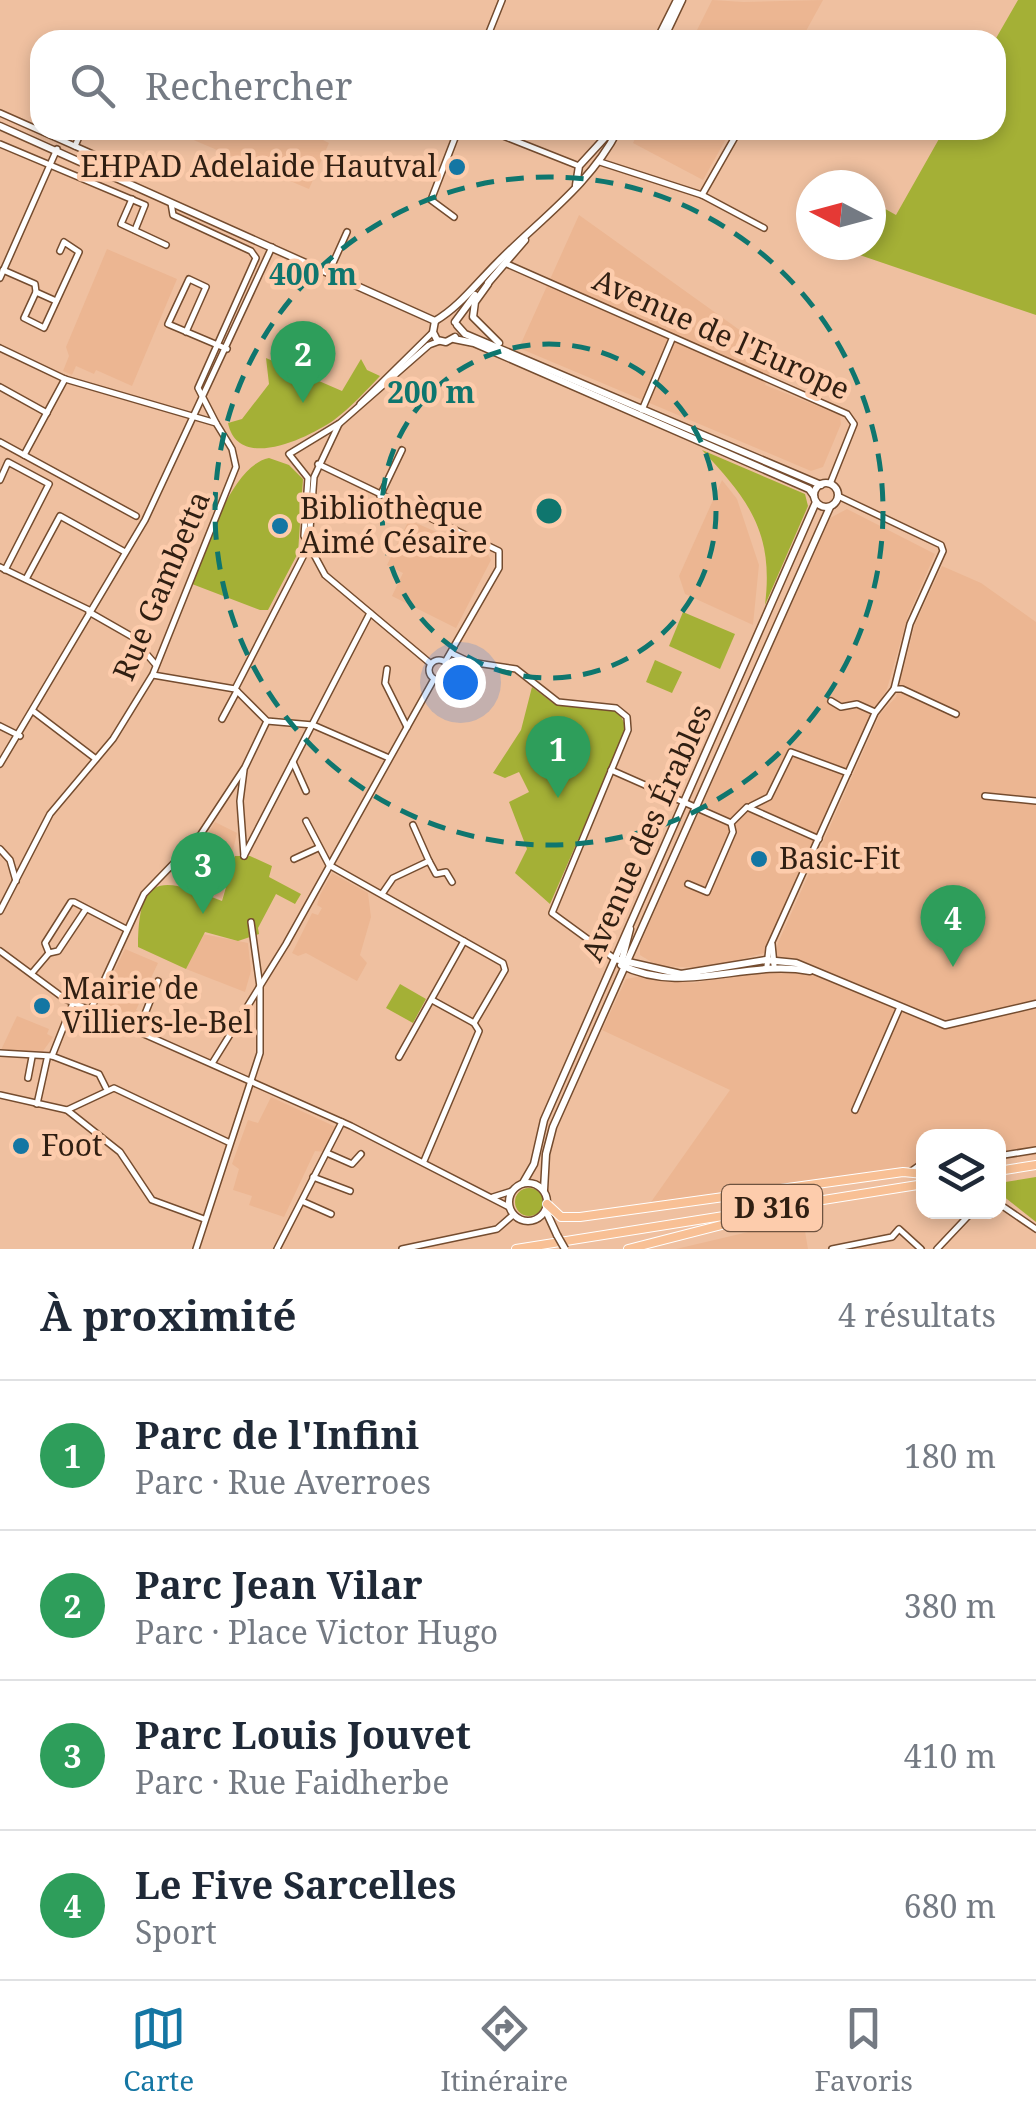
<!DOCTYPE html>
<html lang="fr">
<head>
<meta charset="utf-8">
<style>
	:root { --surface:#fff; --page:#f6f6f7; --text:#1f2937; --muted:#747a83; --line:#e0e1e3; --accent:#1476a3 }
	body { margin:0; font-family:"Noto Serif",serif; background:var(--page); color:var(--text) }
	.controls { position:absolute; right:30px; bottom:30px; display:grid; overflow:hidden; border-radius:20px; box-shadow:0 5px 15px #0003 }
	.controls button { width:90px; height:90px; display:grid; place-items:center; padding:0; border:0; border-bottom:2px solid var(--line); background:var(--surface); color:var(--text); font:50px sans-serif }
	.compass { position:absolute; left:796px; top:170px; width:90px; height:90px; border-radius:50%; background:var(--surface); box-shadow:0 5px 15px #0003; rotate:276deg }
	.you { position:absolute; left:460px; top:682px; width:35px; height:35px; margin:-25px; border:8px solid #fff; border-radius:50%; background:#1a73e8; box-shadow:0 0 0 15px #1a73e833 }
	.badge { display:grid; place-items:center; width:65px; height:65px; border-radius:50%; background:var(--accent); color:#fff; font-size:32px; font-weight:700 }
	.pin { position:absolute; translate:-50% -82px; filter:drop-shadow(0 2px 5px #0008) }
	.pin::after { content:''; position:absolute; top:52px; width:35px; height:30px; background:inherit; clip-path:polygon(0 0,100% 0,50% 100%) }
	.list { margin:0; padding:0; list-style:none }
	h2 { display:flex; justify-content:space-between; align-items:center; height:130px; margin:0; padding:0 40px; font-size:42px }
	h2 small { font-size:32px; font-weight:400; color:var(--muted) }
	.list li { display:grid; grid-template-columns:65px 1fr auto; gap:30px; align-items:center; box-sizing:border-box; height:150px; padding:0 40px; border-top:2px solid var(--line) }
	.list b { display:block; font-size:38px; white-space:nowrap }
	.list p { margin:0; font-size:32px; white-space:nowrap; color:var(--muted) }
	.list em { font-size:32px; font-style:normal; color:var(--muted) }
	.icon { flex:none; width:55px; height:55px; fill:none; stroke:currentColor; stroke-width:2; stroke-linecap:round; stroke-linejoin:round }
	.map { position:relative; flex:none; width:1036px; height:1249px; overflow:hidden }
	.search { position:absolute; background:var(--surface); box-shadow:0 5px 15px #0003; left:30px; right:30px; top:30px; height:110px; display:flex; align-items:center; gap:25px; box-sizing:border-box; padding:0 35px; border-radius:30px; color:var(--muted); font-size:38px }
	.sheet { height:730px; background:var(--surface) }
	nav { display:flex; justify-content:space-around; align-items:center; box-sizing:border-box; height:140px; border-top:2px solid var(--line); background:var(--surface); font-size:28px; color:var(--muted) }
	nav a { display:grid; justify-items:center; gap:5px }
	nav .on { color:var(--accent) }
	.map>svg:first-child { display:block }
	.built { fill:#ecb692 }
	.green { fill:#a4b036 }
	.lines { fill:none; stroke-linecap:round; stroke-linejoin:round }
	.street-casing { stroke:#744c2f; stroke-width:8 }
	.secondary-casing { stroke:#744c2f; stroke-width:9 }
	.primary-casing { stroke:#fff; stroke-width:10 }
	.street { stroke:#fff; stroke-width:5 }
	.secondary { stroke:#fff; stroke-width:6 }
	.primary { stroke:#f8c095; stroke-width:8 }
	.secondary-bridge-casing { stroke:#744c2f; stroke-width:9; stroke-linecap:butt }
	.secondary-bridge { stroke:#fff; stroke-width:6 }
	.ring { fill:none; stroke:#0f766e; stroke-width:5; stroke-dasharray:18 12 }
	.poi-dot { fill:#1476a3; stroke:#fdccac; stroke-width:4 }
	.labels { text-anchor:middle; stroke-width:9; stroke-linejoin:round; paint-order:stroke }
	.shield { fill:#fdccac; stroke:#6e5340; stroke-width:2.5 }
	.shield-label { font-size:28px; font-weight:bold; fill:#301f12 }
	.poi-label { font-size:30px; fill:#301f12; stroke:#fdccac; text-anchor:start }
	.street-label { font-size:30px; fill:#301f12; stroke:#fdccac }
	.centre { fill:#0f766e; stroke:#fdccac; stroke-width:5 }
	.ring-label { font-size:30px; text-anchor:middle; font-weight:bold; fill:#0f766e; stroke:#fdccac; stroke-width:9; stroke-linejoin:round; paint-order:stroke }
</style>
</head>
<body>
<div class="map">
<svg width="1036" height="1249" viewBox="0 0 1036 1249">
	<rect width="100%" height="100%" fill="#efc0a0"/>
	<g class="built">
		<polygon points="712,0 744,2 823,0 801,40 692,40"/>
		<polygon points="170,130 303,130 329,143 309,189"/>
		<polygon points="639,130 731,130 703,180 633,143"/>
		<polygon points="579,215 776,356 765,385 840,415 841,424 823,467 811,471 519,348"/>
		<polygon points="107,249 177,279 132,386 96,370 94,374 76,366 72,375 63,371 69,356 66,347"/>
		<polygon points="722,480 737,499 759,565 753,625 685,594 679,576"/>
		<polygon points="847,509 935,554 908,616 887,689 866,725 764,953 709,968 658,966 640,955 640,944 830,518"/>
		<polygon points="409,520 441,534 439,540 451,545 460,540 487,552 491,560 456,628 392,596 403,573 387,565"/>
		<polygon points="942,566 981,583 1036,622 1036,1155 999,1159 998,1136 924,1136 923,1168 651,1202 730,1090 602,1030 626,979 642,976 694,983 772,968 778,943 880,714 896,697 915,624"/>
		<polygon points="215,822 237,833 222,899 194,885 206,837"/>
		<polygon points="332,873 368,893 371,917 360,955 367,963 357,981 306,953 298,956 292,953 312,913 318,915 322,908 317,905 320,895"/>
		<polygon points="203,934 248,943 251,971 245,992 186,969"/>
		<polygon points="125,949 158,963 136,1010 141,1013 137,1019 100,1001"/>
		<polygon points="17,1016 49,1029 47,1034 53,1037 41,1054 1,1050"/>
		<polygon points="271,1097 336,1127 324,1152 315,1151 284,1217 249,1205 252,1196 233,1190 239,1169 232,1164 248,1120 258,1123"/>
		<polygon points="790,1222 804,1225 808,1249 676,1249"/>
	</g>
	<g class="green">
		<polygon points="1018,0 1036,0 1036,315 842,249 871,245 871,201 896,215 944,130 996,130 995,40"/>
		<path d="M266,358L342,391L361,359L367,370L380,376C366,391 350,408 334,420C308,438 238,472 228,423L242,419L269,384Z"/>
		<path d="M702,450L805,494L808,506L765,605C774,533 749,500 702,450Z"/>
		<path d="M269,458L289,465L303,479L298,553L268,610H260L192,584C206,550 230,466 269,458Z"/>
		<polygon points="683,612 735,634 720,669 669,646"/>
		<polygon points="655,660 682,672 672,693 646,682"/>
		<polygon points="532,687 553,703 618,711 627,728 550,904 515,873 527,849 509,802 529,792 519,772 505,778 493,773 521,730"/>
		<path d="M235,856H250L272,866L269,877L301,894L295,904L276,894L258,928L259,934L238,941L205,932L186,969L138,947C138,871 163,877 222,901Z"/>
		<polygon points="400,984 426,999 413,1023 386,1008"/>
		<polygon points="1036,1177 1036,1222 998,1192 999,1183"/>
		<circle cx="529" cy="1202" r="14"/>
	</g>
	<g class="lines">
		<g class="street-casing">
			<g id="street">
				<polyline points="486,40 502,0"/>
				<polyline points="0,113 104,159 107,174"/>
				<polyline points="488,130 579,166"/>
				<polyline points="0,144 145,205 135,230"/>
				<polyline points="75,146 82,130"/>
				<polyline points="600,162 702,195 764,228"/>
				<polyline points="702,195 739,130"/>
				<polyline points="132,199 121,224 166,245"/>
				<polyline points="171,203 173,215 251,251 256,258 198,388 216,423"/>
				<polyline points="454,217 431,200 458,130"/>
				<polyline points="507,264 847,414 854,424 830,484"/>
				<polyline points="3,270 35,284 36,292 56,301"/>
				<polyline points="329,272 347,232"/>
				<polyline points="0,278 57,149"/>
				<polyline points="36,292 24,318 44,328 79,252 64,242 60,251"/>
				<polyline points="186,332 206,287 189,279 168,324 227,349"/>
				<polyline points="0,348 65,379 216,423 232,449 236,467 153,674 113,739 50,814 0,911"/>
				<polyline points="0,387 47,413"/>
				<polyline points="360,404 433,332"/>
				<polyline points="642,410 672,339"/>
				<polyline points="0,442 136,516"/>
				<polyline points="24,455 65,379"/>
				<polyline points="318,464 499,551 499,568 445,662"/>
				<polyline points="0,480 8,462 49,484 5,570"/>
				<polyline points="380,496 402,450"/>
				<polyline points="838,496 941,545 943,551 910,624 894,689"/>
				<polyline points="309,542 314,477 339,424"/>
				<polyline points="0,567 89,610"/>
				<polyline points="26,579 60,516 125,552"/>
				<polyline points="89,612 131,636 156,665"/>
				<polyline points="451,653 470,662 516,669 558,702 616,708 627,717 628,730 552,913 615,959"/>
				<circle cx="439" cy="670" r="10"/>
				<polyline points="431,664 325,575 304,536 308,478 289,454 340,423 429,345 440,341"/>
				<polyline points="387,669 385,683 407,727"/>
				<polyline points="153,675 235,689 267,721 313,725 389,758"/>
				<polyline points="235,689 309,545"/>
				<polyline points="831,701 841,707 857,704 875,712"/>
				<polyline points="33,711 96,759"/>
				<polyline points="222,719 237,691"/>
				<polyline points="0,726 20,736"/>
				<polyline points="293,762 306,791"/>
				<polyline points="0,764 145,520 272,247"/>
				<polyline points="244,770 240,801 244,856"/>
				<polyline points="611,770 731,823"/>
				<polyline points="985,796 1036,801"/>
				<polyline points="751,806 769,797 791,752 848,773"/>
				<polyline points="306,821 329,865 503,963 505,970 474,1023"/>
				<polyline points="0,849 10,860 16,881"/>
				<polyline points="244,856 370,613"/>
				<polyline points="294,859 318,848"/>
				<polyline points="429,861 436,874 446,872 452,882"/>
				<polyline points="688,884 707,892 733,832 731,823 747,807 819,839"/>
				<polyline points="382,894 393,878 429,861 413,825"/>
				<polyline points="86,909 58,951 49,953 45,943 71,902 74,902 126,929"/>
				<polyline points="772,944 774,965"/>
				<polyline points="0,951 65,999 351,1126 509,1207"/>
				<polyline points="767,966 769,948 875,713 894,689 902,689 956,714"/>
				<polyline points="32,973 49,953"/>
				<polyline points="91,1009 144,894 199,837 245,767 267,721"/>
				<polyline points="139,1029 158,981"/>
				<polyline points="0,1053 52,1056 99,1074 106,1088"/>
				<polyline points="52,1056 73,1003"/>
				<polyline points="399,1057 464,941"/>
				<polyline points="213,1062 286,944 434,679"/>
				<polyline points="28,1078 32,1057"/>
				<polyline points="0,1095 67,1110 120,1152 152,1200 204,1219"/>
				<polyline points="37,1104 47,1059"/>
				<polyline points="67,1110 114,1088 228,1142"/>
				<polyline points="855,1110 900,1007"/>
				<polyline points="327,1153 352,1164 361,1154"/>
				<polyline points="998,1156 1036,1150"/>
				<polyline points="424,1161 479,1031 474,1023 432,1000"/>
				<polyline points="910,1172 924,1162"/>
				<polyline points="313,1177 350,1191"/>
				<polyline points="493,1197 512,1191"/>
				<polyline points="304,1202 331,1214"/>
				<polyline points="998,1203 1036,1229"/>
				<polyline points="196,1249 260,1053 260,987 251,922"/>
				<polyline points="277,1249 342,1122"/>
				<polyline points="402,1249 497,1229 513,1215"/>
				<polyline points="832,1249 892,1237 899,1229 921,1249"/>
				<polyline points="937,1249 972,1212"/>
			</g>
		</g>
		<g class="secondary-casing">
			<g id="secondary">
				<polyline points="657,40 677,0"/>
				<polyline points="663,40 682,0"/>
				<polyline points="0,126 435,321"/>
				<polyline points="576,185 579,166 612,130"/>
				<polyline points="488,283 525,240"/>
				<polyline points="488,284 475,302 473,317 499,343"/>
				<path d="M435,321C459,307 476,284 497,263C539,220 590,185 618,130"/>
				<polyline points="435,321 433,332 437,340 446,342 455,337"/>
				<polyline points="455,322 475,295"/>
				<polyline points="457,325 465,334 821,485"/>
				<polyline points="454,339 474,343 809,489 814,496"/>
				<circle cx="826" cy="495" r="12"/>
				<polyline points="615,959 681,974 766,960 796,963 945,1025 1036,1004"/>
				<polyline points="622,960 630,929"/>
				<path d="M621,965C683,996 745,959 810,971"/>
				<circle cx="528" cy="1202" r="19"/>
				<polyline points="523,1183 534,1164 544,1120 816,502"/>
				<polyline points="544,1190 546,1154 553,1127 830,507"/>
				<polyline points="546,1211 557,1235"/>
			</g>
		</g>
		<g class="primary-casing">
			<g id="primary">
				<polyline points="998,1171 1036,1165"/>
				<polyline points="547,1204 561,1217 580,1217 903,1172 924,1174"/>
				<polyline points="516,1249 924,1184"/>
				<polyline points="628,1249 764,1214"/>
			</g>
		</g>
		<use href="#street" class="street"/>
		<use href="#secondary" class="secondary"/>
		<use href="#primary" class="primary"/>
		<g class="secondary-bridge-casing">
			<polyline id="secondary-bridge" points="557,1235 565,1249"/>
		</g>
		<use href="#secondary-bridge" class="secondary-bridge"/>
	</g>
	<g class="ring">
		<circle cx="549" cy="511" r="167"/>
		<circle cx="549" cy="511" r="334"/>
	</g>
	<g class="poi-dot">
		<circle cx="457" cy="167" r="10"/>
		<circle cx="280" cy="526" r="10"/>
		<circle cx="759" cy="859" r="10"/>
		<circle cx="42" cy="1006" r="10"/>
		<circle cx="21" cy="1146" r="10"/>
	</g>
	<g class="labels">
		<rect class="shield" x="722" y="1185" width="100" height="46" rx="8"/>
		<g class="shield-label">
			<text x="772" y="1218">D 316</text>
		</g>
		<g class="poi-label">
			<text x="437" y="177" text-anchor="end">EHPAD Adelaide Hautval</text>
			<text x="300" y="519">Bibliothèque<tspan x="300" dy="34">Aimé Césaire</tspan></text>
			<text x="779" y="869">Basic-Fit</text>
			<text x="62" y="999">Mairie de<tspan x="62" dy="34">Villiers-le-Bel</tspan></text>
			<text x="41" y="1156">Foot</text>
		</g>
		<g class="street-label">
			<text transform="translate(721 335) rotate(24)" y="10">Avenue de l'Europe</text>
			<text transform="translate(162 586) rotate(-67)" y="10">Rue Gambetta</text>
			<text transform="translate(647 833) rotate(-66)" y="10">Avenue des Érables</text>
		</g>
	</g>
	<circle cx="549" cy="511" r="15" class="centre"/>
	<g class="ring-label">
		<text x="313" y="285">400 m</text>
		<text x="431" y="403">200 m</text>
	</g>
</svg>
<div class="controls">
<button><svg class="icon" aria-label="layers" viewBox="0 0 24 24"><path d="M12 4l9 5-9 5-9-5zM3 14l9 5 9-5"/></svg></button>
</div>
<svg class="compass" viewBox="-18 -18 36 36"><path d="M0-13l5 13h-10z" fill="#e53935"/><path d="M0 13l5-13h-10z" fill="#747a83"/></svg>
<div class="you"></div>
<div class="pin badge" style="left:558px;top:798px;background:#2e9e5b">1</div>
<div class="pin badge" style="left:303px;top:403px;background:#2e9e5b">2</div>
<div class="pin badge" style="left:203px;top:914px;background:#2e9e5b">3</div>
<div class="pin badge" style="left:953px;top:967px;background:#2e9e5b">4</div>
<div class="search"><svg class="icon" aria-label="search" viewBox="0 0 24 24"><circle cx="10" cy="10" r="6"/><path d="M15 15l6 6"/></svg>Rechercher</div>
</div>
<section class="sheet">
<h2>À proximité<small>4 résultats</small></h2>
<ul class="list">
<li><span class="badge" style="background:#2e9e5b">1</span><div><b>Parc de l'Infini</b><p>Parc · Rue Averroes</p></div><em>180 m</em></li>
<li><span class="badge" style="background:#2e9e5b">2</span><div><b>Parc Jean Vilar</b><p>Parc · Place Victor Hugo</p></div><em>380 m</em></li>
<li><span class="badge" style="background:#2e9e5b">3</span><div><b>Parc Louis Jouvet</b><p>Parc · Rue Faidherbe</p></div><em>410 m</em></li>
<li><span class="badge" style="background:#2e9e5b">4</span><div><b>Le Five Sarcelles</b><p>Sport</p></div><em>680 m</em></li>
</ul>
</section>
<nav>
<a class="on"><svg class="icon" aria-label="map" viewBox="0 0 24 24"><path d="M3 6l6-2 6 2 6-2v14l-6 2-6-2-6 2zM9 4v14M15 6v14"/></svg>Carte</a>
<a><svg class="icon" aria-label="directions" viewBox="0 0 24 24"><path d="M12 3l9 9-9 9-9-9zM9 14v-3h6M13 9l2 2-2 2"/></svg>Itinéraire</a>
<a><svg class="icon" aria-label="saved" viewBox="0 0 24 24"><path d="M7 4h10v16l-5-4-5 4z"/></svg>Favoris</a>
</nav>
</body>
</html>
